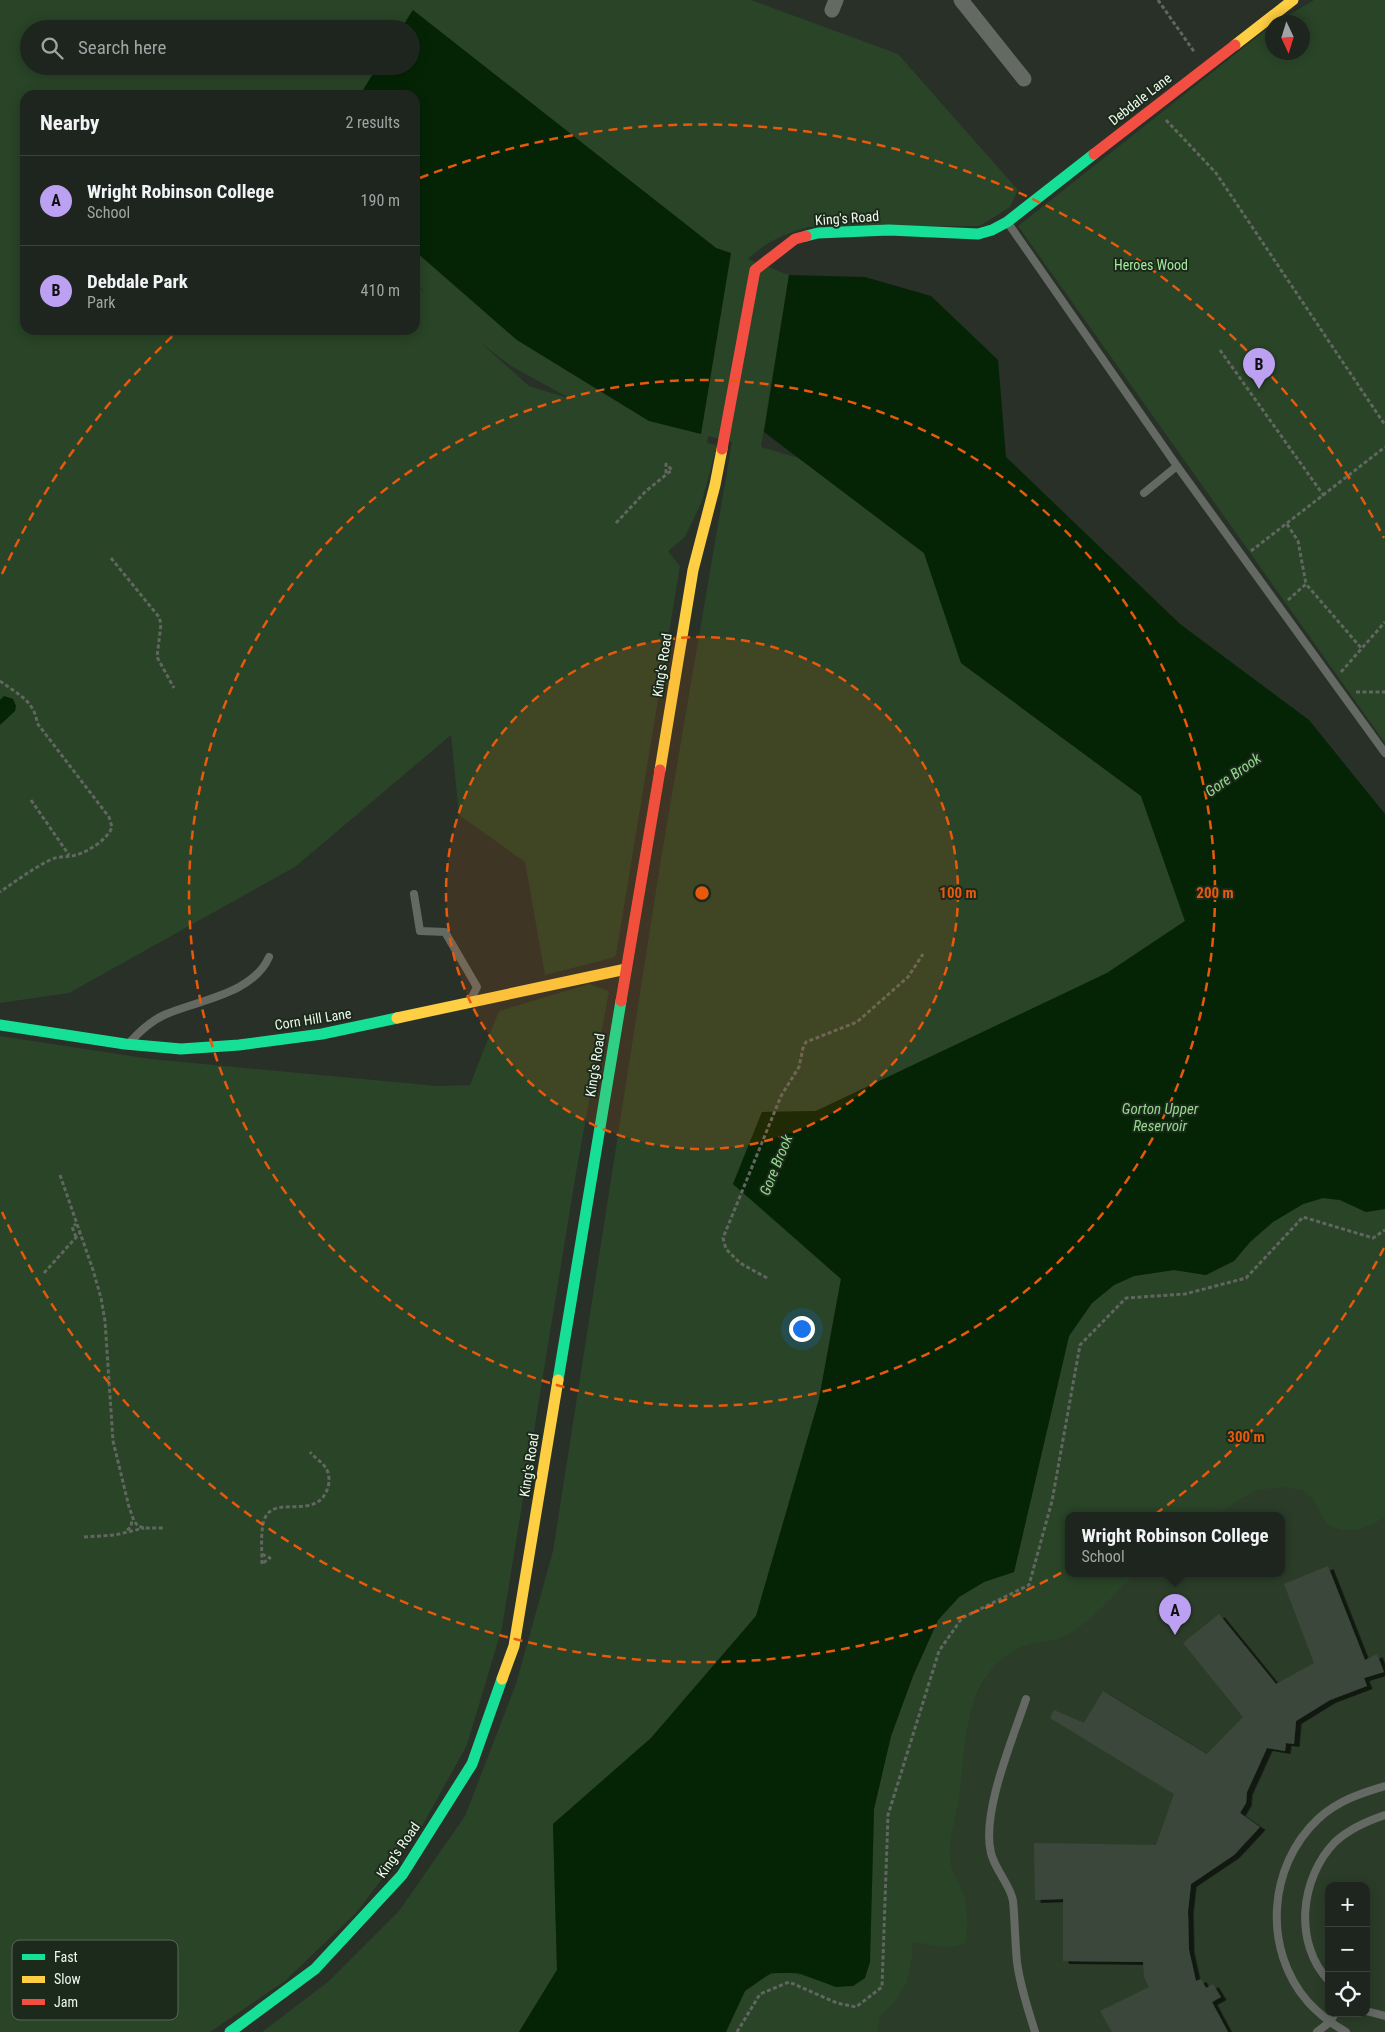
<!DOCTYPE html>
<html lang="en">
<head>
<meta charset="utf-8">
<style>
	:root { --surface:#1e241e; --page:#262c27; --text:#f1f3f6; --muted:#a1a4a4; --line:#3c413c; --accent:#bca0f2 }
	body { margin:0; font-family:"Roboto Condensed",sans-serif; background:var(--page); color:var(--text) }
	.controls { position:absolute; right:15px; bottom:15px; display:grid; overflow:hidden; border-radius:10px; box-shadow:0 2px 12px #0003 }
	.controls button { width:45px; height:45px; display:grid; place-items:center; padding:0; border:0; border-bottom:1px solid var(--line); background:var(--surface); color:var(--text); font:25px sans-serif }
	.compass { position:absolute; left:1265px; top:15px; width:45px; height:45px; border-radius:50%; background:var(--surface); box-shadow:0 2px 12px #0003; rotate:176deg }
	.you { position:absolute; left:801px; top:1328px; width:18px; height:18px; margin:-12px; border:4px solid #fff; border-radius:50%; background:#1a73e8; box-shadow:0 0 0 8px #1a73e833 }
	.badge { display:grid; place-items:center; width:32px; height:32px; border-radius:50%; background:var(--accent); color:#111; font-size:16px; font-weight:700 }
	.pin { position:absolute; translate:-50% -41px; filter:drop-shadow(0 1px 2px #0008) }
	.pin::after { content:''; position:absolute; top:26px; width:18px; height:15px; background:inherit; clip-path:polygon(0 0,100% 0,50% 100%) }
	.popup { position:absolute; left:1065px; top:1512px; width:220px; height:65px; box-sizing:border-box; display:grid; place-content:center; border-radius:10px; background:var(--surface); filter:drop-shadow(0 1px 4px #0005); font-size:16px; white-space:nowrap; color:var(--muted) }
	.popup b { font-size:19px; color:var(--text) }
	.popup::after { content:''; position:absolute; left:50%; top:100%; margin-left:-10px; border:10px solid transparent; border-top-color:var(--surface) }
	.list { margin:0; padding:0; list-style:none }
	h2 { display:flex; justify-content:space-between; align-items:center; height:65px; margin:0; padding:0 20px; font-size:21px }
	h2 small { font-size:16px; font-weight:400; color:var(--muted) }
	.list li { display:grid; grid-template-columns:32px 1fr auto; gap:15px; align-items:center; box-sizing:border-box; height:90px; padding:0 20px; border-top:1px solid var(--line) }
	.list b { display:block; font-size:19px; white-space:nowrap }
	.list p { margin:0; font-size:16px; white-space:nowrap; color:var(--muted) }
	.list em { font-size:16px; font-style:normal; color:var(--muted) }
	.icon { flex:none; width:28px; height:28px; fill:none; stroke:currentColor; stroke-width:2; stroke-linecap:round; stroke-linejoin:round }
	.map { position:relative; flex:none; width:1385px; height:2032px; overflow:hidden }
	.search { position:absolute; background:var(--surface); box-shadow:0 2px 12px #0003; left:20px; top:20px; width:400px; height:55px; display:flex; align-items:center; gap:12px; box-sizing:border-box; padding:0 18px; border-radius:28px; color:var(--muted); font-size:19px }
	.panel { position:absolute; background:var(--surface); box-shadow:0 2px 12px #0003; left:20px; top:90px; width:400px; height:245px; border-radius:15px }
	.map>svg:first-child { display:block }
	.built { fill:#2b3d29; fill-rule:evenodd }
	.green { fill:#294427; fill-rule:evenodd }
	.water { fill:#052405 }
	.building { fill:#3b473b; filter:url(#shadow) }
	.lines { fill:none; stroke-linecap:round; stroke-linejoin:round }
	.path { stroke:#616760; stroke-width:3; stroke-dasharray:4 2.5; stroke-linecap:butt }
	.lane { stroke:#646a63; stroke-width:8 }
	.street { stroke:#646a63; stroke-width:15 }
	.fast { stroke:#16e098; stroke-width:11 }
	.slow { stroke:#ffcf43; stroke-width:11 }
	.jam { stroke:#f24e42; stroke-width:11 }
	.ring { fill:none; stroke:#e8590c; stroke-width:2.5; stroke-dasharray:9 6 }
	.labels { text-anchor:middle; stroke-width:4; stroke-linejoin:round; paint-order:stroke }
	.street-label { font-size:14px; fill:#eef8ed; stroke:#1b2a1a }
	.park-label { font-size:14px; fill:#a5e89f; stroke:#1b2a1a }
	.water-label { font-size:15px; font-style:italic; fill:#95d78f; stroke:#1b2a1a }
	.key { fill:#1b2a1a; stroke:#5a6859; stroke-width:1 }
	.key-label { font-size:14px; fill:#eef8ed }
	.centre { fill:#e8590c; stroke:#1b2a1a; stroke-width:2.5 }
	.ring-label { font-size:15px; text-anchor:middle; font-weight:bold; fill:#e8590c; stroke:#1b2a1a; stroke-width:4; stroke-linejoin:round; paint-order:stroke }
</style>
</head>
<body>
<div class="map">
<svg width="1385" height="2032" viewBox="0 0 1385 2032">
	<defs>
		<filter id="shadow"><feDropShadow dx="5.5" dy="3" stdDeviation="0" flood-color="#0009"/></filter>
	</defs>
	<rect width="100%" height="100%" fill="#283028"/>
	<path class="built" d="M1385,1241V2032H754L902,1848L1064,1517ZM1069,1516H1281V1574H1069ZM1329,1886H1366V2013H1329Z"/>
	<g class="green">
		<path d="M0,0H751L898,54L1018,190L1010,207L980,226L808,227C783,235 767,241 748,259L789,275L761,447L799,458L924,553L961,663L1141,796L1185,921L1107,973L816,1111L762,1112L733,1184L841,1278L819,1399L756,1616L651,1738L553,1824L557,1970L519,2032H262L329,1981L399,1911L465,1816L516,1684L553,1551L661,859L732,442L708,436L707,443L717,445L702,501L685,537L668,551L680,566L617,949L616,955L612,958L545,975L525,862L459,815L451,735L295,867L69,993L0,1003ZM412,11L716,248L731,253L649,421L517,340L415,251V281L425,293L415,284V330H25V95H368L363,90L378,66H29V29H401ZM481,343L511,366L571,399L529,386Z"/>
		<polygon points="1314,0 1385,0 1385,743 1018,226 1272,25 1272,52 1302,52 1302,22 1277,22"/>
		<polygon points="589,984 609,991 576,1173 502,1628 467,1745 421,1828 356,1913 285,1981 210,2032 0,2032 0,1036 151,1059 438,1086 470,1085 499,1011"/>
		<path d="M1323,1198L1340,1200L1366,1212L1385,1209V1517L1375,1523L1357,1530H1340L1327,1524L1313,1499L1302,1490L1282,1487L1258,1490L1238,1500L1217,1516H1069V1574H1135C1112,1596 1088,1628 1057,1639C1050,1642 1042,1641 1035,1643C1022,1646 1011,1651 1001,1660C962,1694 966,1751 959,1798C955,1820 947,1843 951,1865C952,1872 958,1879 960,1886C968,1905 968,1922 966,1942C950,1952 931,1944 913,1942L912,1958L906,1984L896,2001L880,2016L877,2032H726C731,2021 738,1998 746,1990C775,1961 803,1975 836,1987L870,1962L874,1809L891,1736L913,1676L938,1620L959,1597L984,1582L1014,1572L1069,1336L1092,1303L1114,1285L1134,1276L1174,1270L1206,1275L1234,1261L1250,1242L1273,1222L1303,1204Z"/>
	</g>
	<g class="water">
		<polygon points="413,10 716,248 731,253 701,434 649,421 517,340 415,251 415,95 368,95 363,90 378,66 411,66 411,29 401,29"/>
		<polygon points="789,275 865,277 931,296 998,360 1006,457 1180,624 1309,720 1385,814 1385,1209 1366,1212 1340,1200 1323,1198 1303,1204 1273,1222 1250,1242 1234,1261 1206,1275 1174,1270 1134,1276 1114,1285 1092,1303 1069,1336 1014,1572 984,1582 959,1597 938,1620 913,1676 891,1736 874,1809 870,1962 865,1978 853,1986 836,1987 798,1973 771,1973 745,1991 726,2032 519,2032 557,1970 553,1824 651,1738 756,1616 819,1399 841,1279 733,1184 762,1112 816,1111 1107,973 1185,921 1141,796 961,663 924,553 764,432"/>
		<polygon points="4,696 13,699 16,706 15,711 0,725 0,700"/>
	</g>
	<polygon class="building" points="1328,1566 1365,1660 1377,1654 1384,1672 1364,1678 1367,1686 1330,1700 1296,1721 1294,1744 1286,1743 1285,1751 1267,1748 1247,1792 1246,1803 1240,1813 1260,1827 1234,1855 1191,1884 1188,1911 1189,1950 1196,1981 1201,1979 1206,1988 1213,1984 1221,1997 1212,2002 1228,2032 1112,2032 1100,2011 1149,1987 1144,1977 1143,1962 1063,1961 1063,1899 1035,1900 1034,1843 1156,1845 1174,1794 1050,1718 1054,1710 1084,1723 1103,1691 1207,1754 1243,1717 1183,1643 1219,1614 1276,1684 1314,1663 1284,1584"/>
	<g class="lines">
		<g class="path">
			<polyline points="1158,0 1195,53"/>
			<polyline points="294,91 294,95"/>
			<polyline points="1166,120 1216,173 1385,425"/>
			<polyline points="1220,350 1324,496"/>
			<polyline points="616,523 646,491 672,470 666,464 666,474"/>
			<polyline points="1287,524 1298,541 1306,584"/>
			<polyline points="1251,551 1385,447"/>
			<polyline points="111,558 159,617 161,624 157,657 174,688"/>
			<polyline points="1288,600 1306,584 1362,649"/>
			<polyline points="1341,672 1385,622"/>
			<path d="M0,681C16,693 35,701 37,723L109,817L112,827C108,839 88,852 76,855C67,858 60,855 50,860C32,869 16,881 0,892"/>
			<polyline points="1356,692 1385,692"/>
			<polyline points="31,800 69,855"/>
			<polyline points="60,1175 93,1270 101,1298 105,1321 113,1441 129,1507 134,1521 138,1526 144,1528 163,1528"/>
			<polyline points="76,1237 72,1227 76,1224"/>
			<polyline points="44,1273 80,1233"/>
			<polyline points="767,1278 740,1263 726,1249 723,1238 781,1096 799,1067 803,1048 806,1042 857,1022 908,977 923,954"/>
			<polyline points="127,1530 131,1527 132,1519"/>
			<polyline points="84,1537 115,1535 144,1528"/>
			<polyline points="262,1554 270,1558 263,1563"/>
			<path d="M262,1564C262,1552 260,1528 265,1518C275,1494 318,1522 328,1487C330,1481 329,1473 326,1468C322,1462 315,1458 310,1452"/>
			<polyline points="737,2032 760,1994 789,1982 837,2003 856,2007 882,1987 888,1815 939,1651 962,1618 1029,1585 1052,1501 1080,1345 1126,1298 1185,1294 1246,1278 1303,1217 1373,1238 1385,1230"/>
		</g>
		<g class="lane">
			<polyline points="1008,223 1177,466 1385,753"/>
			<polyline points="1144,493 1177,466"/>
			<polyline points="414,894 420,931 445,932 477,987 471,999"/>
			<path d="M131,1041C141,1030 151,1021 164,1015C198,1000 253,994 269,957"/>
			<path d="M1026,1699C1013,1738 981,1813 991,1853C995,1870 1011,1886 1013,1901C1015,1921 1015,1942 1017,1962C1020,1986 1028,2009 1035,2032"/>
			<path d="M1329,1981C1293,1943 1300,1878 1335,1842C1349,1829 1367,1821 1385,1815"/>
			<polyline points="1366,2011 1385,2016"/>
			<polyline points="1317,2032 1330,2022 1335,2013"/>
			<path d="M1346,2032C1332,2024 1319,2014 1308,2002C1262,1949 1268,1866 1318,1819C1337,1801 1361,1793 1385,1786"/>
		</g>
		<g class="street">
			<polyline points="961,0 1024,79"/>
			<polyline points="832,10 836,0"/>
		</g>
		<g class="fast">
			<polyline points="806,236 818,233 889,230 978,234 992,230 1007,222 1094,154"/>
			<polyline points="0,1025 125,1044 181,1049 239,1045 322,1034 397,1018"/>
			<polyline points="558,1380 621,1001"/>
			<polyline points="230,2032 315,1969 402,1875 472,1764 502,1679"/>
		</g>
		<g class="slow">
			<polyline points="1235,45 1293,0"/>
			<polyline points="660,770 693,570 715,485 722,449"/>
			<polyline points="397,1018 626,969"/>
			<polyline points="502,1679 514,1646 558,1380"/>
		</g>
		<g class="jam">
			<polyline points="1094,154 1235,45"/>
			<polyline points="722,449 755,270 795,239 806,236"/>
			<polyline points="621,1001 660,770"/>
		</g>
	</g>
	<circle cx="702" cy="893" r="256" fill="#e8590c" fill-opacity=".12"/>
	<g class="ring">
		<circle cx="702" cy="893" r="256"/>
		<circle cx="702" cy="893" r="513"/>
		<path d="M1384 1248A769 769 0 0 1 2 1212M2 574A769 769 0 0 1 178 331M420 178A769 769 0 0 1 1384 538"/>
	</g>
	<g class="labels">
		<g class="street-label">
			<text transform="translate(1140 99) rotate(-38)" y="5">Debdale Lane</text>
			<text transform="translate(847 218) rotate(-4)" y="5">King's Road</text>
			<text transform="translate(662 665) rotate(-81)" y="5">King's Road</text>
			<text transform="translate(313 1019) rotate(-9)" y="5">Corn Hill Lane</text>
			<text transform="translate(595 1065) rotate(-81)" y="5">King's Road</text>
			<text transform="translate(529 1465) rotate(-81)" y="5">King's Road</text>
			<text transform="translate(398 1850) rotate(-55)" y="5">King's Road</text>
		</g>
		<g class="park-label">
			<text x="1151" y="270">Heroes Wood</text>
		</g>
		<g class="water-label">
			<text transform="translate(1233 775) rotate(-35)" y="5">Gore Brook</text>
			<text x="1160" y="1114">Gorton Upper<tspan x="1160" dy="17">Reservoir</tspan></text>
			<text transform="translate(776 1165) rotate(-68)" y="5">Gore Brook</text>
		</g>
	</g>
	<rect x="12" y="1940" width="166" height="80" rx="8" class="key"/>
	<rect x="22" y="1954" width="23" height="6" fill="#16e098"/>
	<rect x="22" y="1976" width="23" height="7" fill="#ffcf43"/>
	<rect x="22" y="1999" width="23" height="6" fill="#f24e42"/>
	<g class="key-label">
		<text x="54" y="1962">Fast</text>
		<text x="54" y="1984">Slow</text>
		<text x="54" y="2007">Jam</text>
	</g>
	<circle cx="702" cy="893" r="8" class="centre"/>
	<g class="ring-label">
		<text x="958" y="898">100 m</text>
		<text x="1215" y="898">200 m</text>
		<text x="1246" y="1442">300 m</text>
	</g>
</svg>
<div class="controls">
<button>+</button>
<button>−</button>
<button><svg class="icon" aria-label="locate" viewBox="0 0 24 24"><circle cx="12" cy="12" r="6"/><path d="M12 2v4M12 18v4M2 12h4M18 12h4"/></svg></button>
</div>
<svg class="compass" viewBox="-18 -18 36 36"><path d="M0-13l5 13h-10z" fill="#e53935"/><path d="M0 13l5-13h-10z" fill="#a1a4a4"/></svg>
<div class="you"></div>
<div class="pin badge" style="left:1175px;top:1635px">A</div>
<div class="popup"><b>Wright Robinson College</b>School</div>
<div class="pin badge" style="left:1259px;top:389px">B</div>
<div class="search"><svg class="icon" aria-label="search" viewBox="0 0 24 24"><circle cx="10" cy="10" r="6"/><path d="M15 15l6 6"/></svg>Search here</div>
<section class="panel">
<h2>Nearby<small>2 results</small></h2>
<ul class="list">
<li><span class="badge">A</span><div><b>Wright Robinson College</b><p>School</p></div><em>190 m</em></li>
<li><span class="badge">B</span><div><b>Debdale Park</b><p>Park</p></div><em>410 m</em></li>
</ul>
</section>
</div>
</body>
</html>
